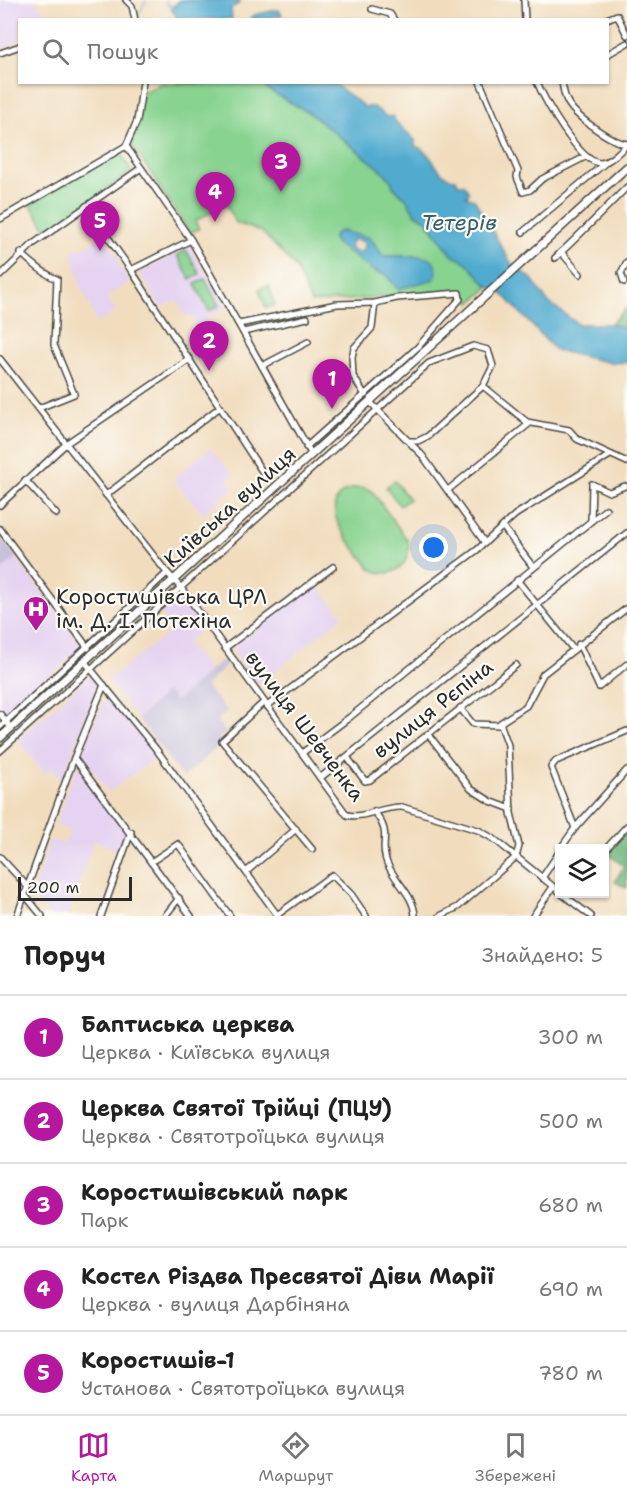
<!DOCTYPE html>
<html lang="uk">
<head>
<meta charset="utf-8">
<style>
	:root { --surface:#fff; --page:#f6f6f6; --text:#222; --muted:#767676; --line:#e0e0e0; --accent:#b5179e }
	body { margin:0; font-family:"Shantell Sans",sans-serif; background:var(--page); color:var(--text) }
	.controls { position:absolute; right:18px; bottom:18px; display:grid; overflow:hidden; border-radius:0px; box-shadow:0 2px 4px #0004 }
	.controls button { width:54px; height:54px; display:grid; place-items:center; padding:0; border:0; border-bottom:2px solid var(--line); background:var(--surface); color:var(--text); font:30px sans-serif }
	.scale { position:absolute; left:18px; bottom:15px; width:114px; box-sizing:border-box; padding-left:6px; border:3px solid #2b2b2b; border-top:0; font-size:16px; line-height:21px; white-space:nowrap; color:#2b2b2b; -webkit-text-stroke:4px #fdfcf7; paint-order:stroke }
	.you { position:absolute; left:434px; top:548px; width:21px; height:21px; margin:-15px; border:4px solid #fff; border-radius:50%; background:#1a73e8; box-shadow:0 0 0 9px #1a73e833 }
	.badge { display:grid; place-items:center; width:39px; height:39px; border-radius:50%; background:var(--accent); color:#fff; font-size:20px; font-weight:700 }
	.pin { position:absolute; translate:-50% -50px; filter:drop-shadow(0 2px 3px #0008) }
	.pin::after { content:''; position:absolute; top:32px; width:21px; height:18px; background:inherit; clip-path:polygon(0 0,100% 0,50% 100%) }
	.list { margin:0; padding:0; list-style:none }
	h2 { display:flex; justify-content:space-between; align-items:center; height:78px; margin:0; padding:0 24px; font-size:26px }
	h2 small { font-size:20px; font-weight:400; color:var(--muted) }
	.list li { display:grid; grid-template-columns:39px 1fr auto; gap:18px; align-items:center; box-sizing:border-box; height:84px; padding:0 24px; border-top:2px solid var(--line) }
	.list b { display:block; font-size:22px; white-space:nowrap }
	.list p { margin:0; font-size:20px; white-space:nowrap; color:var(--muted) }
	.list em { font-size:20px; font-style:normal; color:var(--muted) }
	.icon { flex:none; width:33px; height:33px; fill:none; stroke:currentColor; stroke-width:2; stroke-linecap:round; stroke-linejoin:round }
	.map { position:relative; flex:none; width:627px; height:916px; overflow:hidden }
	.search { position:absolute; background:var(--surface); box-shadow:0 2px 4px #0004; left:18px; right:18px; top:18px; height:66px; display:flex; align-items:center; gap:15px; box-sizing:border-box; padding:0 21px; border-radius:0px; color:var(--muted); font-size:22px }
	.sheet { height:498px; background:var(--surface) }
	nav { display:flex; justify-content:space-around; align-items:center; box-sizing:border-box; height:84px; border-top:2px solid var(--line); background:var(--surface); font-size:16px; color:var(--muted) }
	nav a { display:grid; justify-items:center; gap:3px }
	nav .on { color:var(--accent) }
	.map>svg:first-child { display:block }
	.built { fill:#e5d3f1 }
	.industrial { fill:#c7c0d9 }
	.green { fill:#88d390; stroke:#5a7f5e; stroke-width:1.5; fill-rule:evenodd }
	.forest { fill:#6eb57a; stroke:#4c7052; stroke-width:1.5 }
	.water { fill:#51abcf; stroke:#3e6b7d; stroke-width:1.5; fill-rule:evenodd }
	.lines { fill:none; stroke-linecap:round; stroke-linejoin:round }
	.stream { stroke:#51abcf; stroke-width:1.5 }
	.minor-casing { stroke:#494641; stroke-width:8 }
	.major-casing { stroke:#494641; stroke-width:10 }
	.minor { stroke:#fff; stroke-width:5 }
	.major { stroke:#fff; stroke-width:7 }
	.labels { text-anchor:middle; stroke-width:4.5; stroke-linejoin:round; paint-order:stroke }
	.street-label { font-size:21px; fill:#2b2b2b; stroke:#fdfcf7 }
	.poi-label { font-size:21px; fill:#2b2b2b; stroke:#fdfcf7; text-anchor:start }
	.water-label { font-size:22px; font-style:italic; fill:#3a5e6d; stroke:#fdfcf7 }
</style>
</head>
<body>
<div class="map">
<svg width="627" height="916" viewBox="0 0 627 916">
	<rect width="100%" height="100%" fill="#fdfcf7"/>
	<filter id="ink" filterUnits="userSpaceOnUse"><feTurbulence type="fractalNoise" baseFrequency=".0167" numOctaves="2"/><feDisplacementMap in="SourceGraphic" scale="12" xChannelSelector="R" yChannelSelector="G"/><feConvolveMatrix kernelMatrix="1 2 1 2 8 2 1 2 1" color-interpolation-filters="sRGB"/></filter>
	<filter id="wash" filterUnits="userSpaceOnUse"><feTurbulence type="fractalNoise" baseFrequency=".008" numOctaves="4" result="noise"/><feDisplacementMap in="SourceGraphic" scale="24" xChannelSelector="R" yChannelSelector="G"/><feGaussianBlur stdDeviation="1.35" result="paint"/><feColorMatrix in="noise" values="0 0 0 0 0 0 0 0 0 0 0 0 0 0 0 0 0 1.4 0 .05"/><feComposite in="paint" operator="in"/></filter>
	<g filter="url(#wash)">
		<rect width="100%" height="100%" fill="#f1ddbe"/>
		<g class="built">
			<polygon points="0,0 34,0 52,19 20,20 19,41 0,50"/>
			<polygon points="103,235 120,259 118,264 130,282 107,296 116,311 97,323 80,285 72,252 79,246 82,249"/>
			<polygon points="190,245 226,308 197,325 192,316 186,317 177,300 161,308 139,272"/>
			<polygon points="210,448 233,475 227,480 234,487 203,514 173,479"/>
			<polygon points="17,558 82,647 6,716 0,708 0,571"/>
			<polygon points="316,584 343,616 257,686 231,649"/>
			<polygon points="181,590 203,619 199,623 203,627 187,643 210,670 176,702 166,692 138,719 108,680 173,629 158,609"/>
			<polygon points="91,674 98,684 62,780 51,768 45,774 17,740"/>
			<polygon points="111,696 156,753 156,757 109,792 82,754 103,702"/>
			<polygon points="77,763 127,832 120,852 94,840 68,916 50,916 32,893 50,840 64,843 71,831 56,824"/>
		</g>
		<g class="industrial">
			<polygon points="0,536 17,558 0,571"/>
			<polygon points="227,655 231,661 205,686 227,711 217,721 227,732 219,738 222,743 183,778 138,719 166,692 176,701"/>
		</g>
		<g class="green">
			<path d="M161,83H261L268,90L308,112L383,171L392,182L393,187L405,197L415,213L426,220L453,256L466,262L489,287L471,303L461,291L311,303L296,268L262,232L236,223L226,204L195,221L199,229L190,233L133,147L130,136L143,92ZM333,238H370L383,256H419L413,284L398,289L386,275L374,271Z"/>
			<polygon points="119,151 132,171 48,232 30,204"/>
			<polygon points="186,250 200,274 190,279 177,255"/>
			<polygon points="205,279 219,306 209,311 195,284"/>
			<polygon points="269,286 275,305 266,308 259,289"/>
			<polygon points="395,481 409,499 400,506 386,487"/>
			<path d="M365,488L372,491L408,541C413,564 392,581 371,569C358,551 322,517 339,496C346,488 355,487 365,488Z"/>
		</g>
		<g class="forest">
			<polygon points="627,308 627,329 610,324"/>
			<polygon points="627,830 627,888 615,882 624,866 608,854"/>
		</g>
		<g class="water">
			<polygon points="180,0 238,0 240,3 231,8 232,19 178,19 171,9"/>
			<polygon points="276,10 279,10 282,15 265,19 250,19 254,15"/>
			<path d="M261,83H334C343,93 355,97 364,107H374L387,117L393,116L395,121L415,140V146C436,153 434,177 456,179L458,184H464L469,193L466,196L474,199L511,263L532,279L547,301L578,324H610L627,329V362L611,363L555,350L499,290L489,287L466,262L453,256L426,220L415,213L405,197L393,187L392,182L383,171L308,112L268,90Z"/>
			<path d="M341,231L370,238L383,256H419L433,260L437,271L435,279L398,289L386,275L374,271L335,243L333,238L336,233ZM353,239L364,242L365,246L360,253L352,250L350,246Z"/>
		</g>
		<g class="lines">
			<g class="stream">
				<polyline points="166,0 168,6 176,5"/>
				<polyline points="139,14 146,0"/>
			</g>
		</g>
	</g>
	<g filter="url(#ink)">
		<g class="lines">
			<g class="minor-casing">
				<g id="minor">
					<polyline points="126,0 132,6 135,20"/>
					<polyline points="524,0 525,20"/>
					<polyline points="372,9 390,14 394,20"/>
					<polyline points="604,20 617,15 627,35"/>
					<polyline points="0,53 20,46"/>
					<polyline points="608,54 627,43"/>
					<polyline points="480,82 518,171 517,177 523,192 530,190 542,179 585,157"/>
					<path d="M537,82C545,101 579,162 600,163C610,163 619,151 627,145"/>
					<path d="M562,82C563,88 564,95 567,101C574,116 611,142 627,144"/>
					<polyline points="126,146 191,240 312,455"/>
					<polyline points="126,146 137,121 143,82"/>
					<polyline points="86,206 131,270 267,479"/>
					<polyline points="0,219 126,146"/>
					<polyline points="523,232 605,163"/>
					<polyline points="561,252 580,274"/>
					<path d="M21,253C30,262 46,275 57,279L54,345L74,394L39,408"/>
					<path d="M555,258C580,235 603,211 627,187"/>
					<polyline points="131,270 191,240"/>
					<polyline points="0,276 33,244 141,168"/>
					<polyline points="624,282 621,273 627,262"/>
					<polyline points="239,324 337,304 375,303 397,298 459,293 460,299 418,347 306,447"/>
					<polyline points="243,332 307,318"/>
					<path d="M0,359L164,569L182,589L347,815C364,819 383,806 402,807L478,830L494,839L560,892"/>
					<polyline points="262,366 308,342"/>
					<polyline points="483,386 527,422 569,430 577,439 627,462"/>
					<polyline points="365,395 353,376 352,357 354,348 372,328 375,303"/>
					<polyline points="370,402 422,455 485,543"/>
					<polyline points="25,480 56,514"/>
					<polyline points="448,490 530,423"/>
					<polyline points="106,495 220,407"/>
					<polyline points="0,505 67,443 190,359"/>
					<polyline points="591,521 592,484 609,492 625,486"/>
					<polyline points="503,527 533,567"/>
					<polyline points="0,529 88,648"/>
					<polyline points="517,580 573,649"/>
					<polyline points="579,644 599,687 627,664"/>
					<polyline points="225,648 333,567"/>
					<polyline points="85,662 156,749 278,916"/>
					<polyline points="264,702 222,741 312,849"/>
					<polyline points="267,706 477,550 515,515 610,455"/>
					<polyline points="460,708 473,724 501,725"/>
					<polyline points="0,714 8,724"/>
					<polyline points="0,727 167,573"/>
					<polyline points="428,734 471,789 490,801 511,809"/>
					<polyline points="0,751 429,363 473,346 488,350 493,366 483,386 428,436 418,441 410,441"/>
					<polyline points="302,753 350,717 606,509"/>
					<polyline points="347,757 365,781 370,780 516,665"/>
					<polyline points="74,758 191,916"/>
					<polyline points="320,778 627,533"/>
					<path d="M374,811C394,837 378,840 387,863C395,882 414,895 415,916"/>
					<polyline points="575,828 551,767 556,761 627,731"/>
					<polyline points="561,848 575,828 627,770"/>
					<polyline points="604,851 627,826"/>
					<polyline points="0,857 27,886"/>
					<polyline points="151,862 178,844 230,916"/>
					<polyline points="246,872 296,829"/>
					<polyline points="542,878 560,851"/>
					<polyline points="24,894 42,916"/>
					<polyline points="562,894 591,916"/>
					<polyline points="277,915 332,875 351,894 366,916"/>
					<polyline points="17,916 74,758 104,685"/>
					<polyline points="101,916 131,832"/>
					<polyline points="165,916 179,898"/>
					<polyline points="440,916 458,907 516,857 519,846 511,813 508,745 500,723 526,706 543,674 627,608"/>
					<polyline points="533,916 553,887"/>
				</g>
			</g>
			<g class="major-casing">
				<polyline id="major" points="0,738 627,167"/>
			</g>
			<use href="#minor" class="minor"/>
			<use href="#major" class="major"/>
		</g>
	</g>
	<defs>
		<g id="hospital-pin" transform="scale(1.35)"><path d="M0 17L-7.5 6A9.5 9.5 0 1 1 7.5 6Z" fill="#b5179e" stroke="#fdfcf7"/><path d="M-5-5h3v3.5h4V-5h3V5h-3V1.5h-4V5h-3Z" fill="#fff"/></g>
	</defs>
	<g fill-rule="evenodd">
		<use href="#hospital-pin" x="36" y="609"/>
	</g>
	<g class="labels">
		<g class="street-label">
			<text transform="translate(230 507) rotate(-42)" y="7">Київська вулиця</text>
			<text transform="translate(433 709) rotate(-38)" y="7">вулиця Рєпіна</text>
			<text transform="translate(305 726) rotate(53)" y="7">вулиця Шевченка</text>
		</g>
		<g class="poi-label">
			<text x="56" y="604">Коростишівська ЦРЛ<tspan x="56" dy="24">ім. Д. І. Потєхіна</tspan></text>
		</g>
		<g class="water-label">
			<text x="459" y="230">Тетерів</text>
		</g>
	</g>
</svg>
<div class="controls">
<button><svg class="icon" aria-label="layers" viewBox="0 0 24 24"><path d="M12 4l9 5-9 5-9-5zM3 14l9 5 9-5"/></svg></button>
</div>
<div class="scale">200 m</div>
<div class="you"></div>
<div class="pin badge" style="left:332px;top:409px">1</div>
<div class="pin badge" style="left:209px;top:371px">2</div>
<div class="pin badge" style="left:281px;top:192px">3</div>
<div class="pin badge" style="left:215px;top:222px">4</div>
<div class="pin badge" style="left:100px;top:251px">5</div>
<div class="search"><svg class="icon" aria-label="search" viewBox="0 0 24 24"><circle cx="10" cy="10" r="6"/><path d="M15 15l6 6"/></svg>Пошук</div>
</div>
<section class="sheet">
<h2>Поруч<small>Знайдено: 5</small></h2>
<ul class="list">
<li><span class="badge">1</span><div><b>Баптиська церква</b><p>Церква · Київська вулиця</p></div><em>300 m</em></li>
<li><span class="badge">2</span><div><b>Церква Святої Трійці (ПЦУ)</b><p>Церква · Святотроїцька вулиця</p></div><em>500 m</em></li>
<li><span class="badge">3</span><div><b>Коростишівський парк</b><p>Парк</p></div><em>680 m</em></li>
<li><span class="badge">4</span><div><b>Костел Різдва Пресвятої Діви Марії</b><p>Церква · вулиця Дарбіняна</p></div><em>690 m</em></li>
<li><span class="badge">5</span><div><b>Коростишів-1</b><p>Установа · Святотроїцька вулиця</p></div><em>780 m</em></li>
</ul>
</section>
<nav>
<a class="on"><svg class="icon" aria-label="map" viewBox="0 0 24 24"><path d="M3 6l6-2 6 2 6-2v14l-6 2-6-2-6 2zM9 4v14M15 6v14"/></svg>Карта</a>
<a><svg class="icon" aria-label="directions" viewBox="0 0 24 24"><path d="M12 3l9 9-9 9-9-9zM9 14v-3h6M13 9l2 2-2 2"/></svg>Маршрут</a>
<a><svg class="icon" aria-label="saved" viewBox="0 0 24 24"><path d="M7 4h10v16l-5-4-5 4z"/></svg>Збережені</a>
</nav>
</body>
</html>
